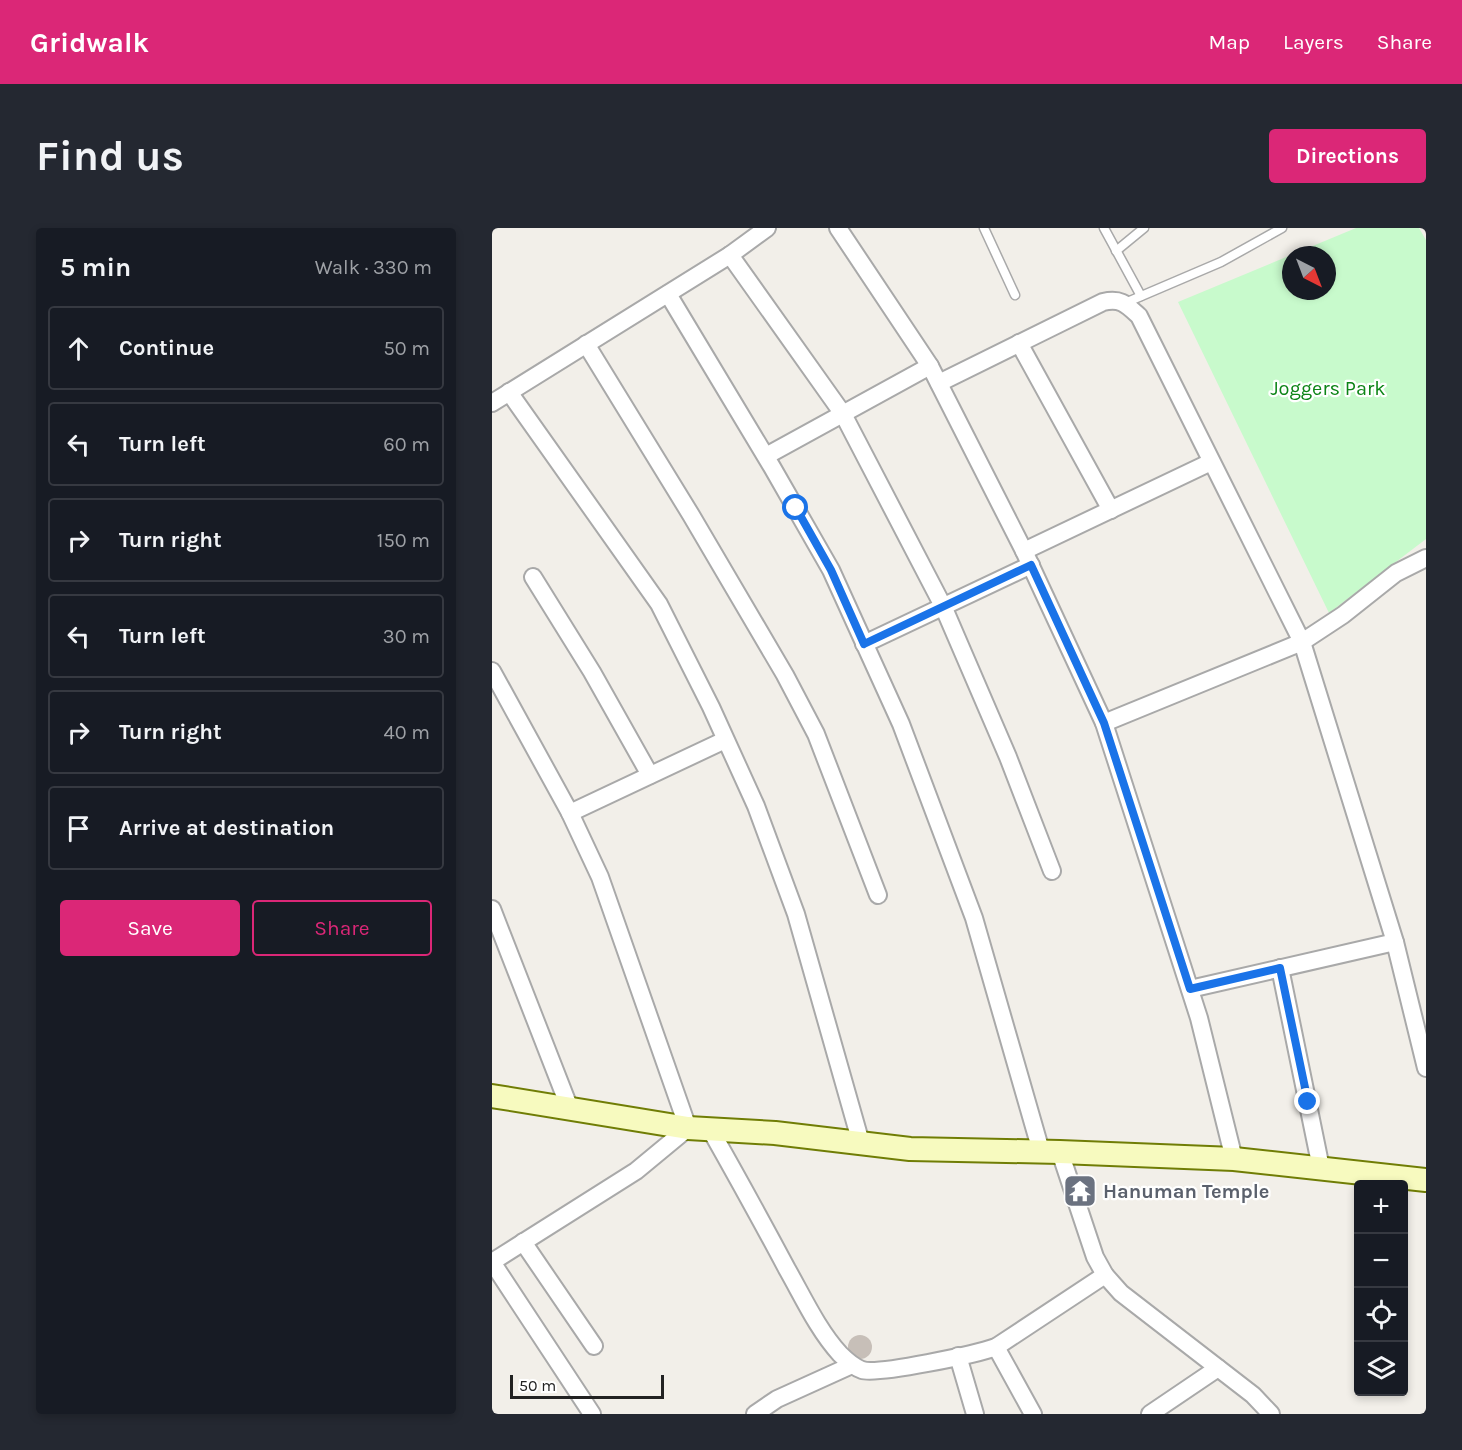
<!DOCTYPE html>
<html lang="en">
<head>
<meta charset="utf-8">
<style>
	:root { --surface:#171b24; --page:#242831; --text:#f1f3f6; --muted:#9ea1a6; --line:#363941; --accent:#db2777 }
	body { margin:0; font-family:Karla,sans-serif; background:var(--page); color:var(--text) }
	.controls { position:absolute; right:18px; bottom:18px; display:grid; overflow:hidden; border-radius:6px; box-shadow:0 3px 9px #0003 }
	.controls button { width:54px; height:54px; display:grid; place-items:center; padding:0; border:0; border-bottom:2px solid var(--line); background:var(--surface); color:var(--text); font:30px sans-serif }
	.compass { position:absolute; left:790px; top:18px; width:54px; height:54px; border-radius:50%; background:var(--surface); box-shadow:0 3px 9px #0003; rotate:138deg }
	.scale { position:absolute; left:18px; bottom:15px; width:154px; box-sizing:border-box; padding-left:6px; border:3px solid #222; border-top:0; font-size:16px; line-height:21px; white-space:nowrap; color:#222; -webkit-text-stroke:4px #fff; paint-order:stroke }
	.stop { position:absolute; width:18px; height:18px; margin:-14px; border:4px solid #1a73e8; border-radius:50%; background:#fff }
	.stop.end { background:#1a73e8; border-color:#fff; box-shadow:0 2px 6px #0008 }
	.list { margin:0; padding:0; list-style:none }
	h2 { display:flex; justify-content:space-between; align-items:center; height:78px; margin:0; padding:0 24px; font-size:26px }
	h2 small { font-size:20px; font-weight:400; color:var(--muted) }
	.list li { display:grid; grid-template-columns:39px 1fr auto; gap:18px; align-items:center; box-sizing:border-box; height:84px; margin:0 12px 12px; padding:0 12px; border:2px solid var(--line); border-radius:6px }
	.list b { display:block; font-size:22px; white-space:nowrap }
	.list em { font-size:20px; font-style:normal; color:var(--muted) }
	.actions { display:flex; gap:12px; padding:18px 24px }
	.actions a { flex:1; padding:14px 0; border:2px solid var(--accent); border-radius:6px; text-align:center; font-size:21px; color:var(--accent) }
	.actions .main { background:var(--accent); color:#fff }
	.icon { flex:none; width:33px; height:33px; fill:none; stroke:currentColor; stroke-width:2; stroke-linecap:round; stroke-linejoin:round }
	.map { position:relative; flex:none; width:934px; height:1186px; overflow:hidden; border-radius:6px }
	header { display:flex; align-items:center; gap:36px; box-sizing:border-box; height:84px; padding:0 30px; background:var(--accent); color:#fff }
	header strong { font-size:28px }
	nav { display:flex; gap:33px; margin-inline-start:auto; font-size:21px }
	.intro { display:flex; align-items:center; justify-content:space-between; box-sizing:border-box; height:144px; padding:0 36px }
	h1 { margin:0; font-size:42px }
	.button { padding:15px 27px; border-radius:6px; background:var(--accent); color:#fff; font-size:21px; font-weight:700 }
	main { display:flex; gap:36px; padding:0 36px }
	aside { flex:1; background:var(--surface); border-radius:6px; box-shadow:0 3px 9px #0003 }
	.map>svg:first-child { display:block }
	.park { fill:#c8facc }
	.building { fill:#c7bfb8 }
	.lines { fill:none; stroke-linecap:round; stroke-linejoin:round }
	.lane-casing { stroke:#a9a9a9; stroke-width:11 }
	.street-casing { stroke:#a9a9a9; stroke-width:20 }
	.secondary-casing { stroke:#707d05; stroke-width:26 }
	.lane { stroke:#fff; stroke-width:8 }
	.street { stroke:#fff; stroke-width:16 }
	.secondary { stroke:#f7fabf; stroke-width:22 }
	.route { stroke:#1a73e8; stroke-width:8 }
	.labels { text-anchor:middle; stroke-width:4.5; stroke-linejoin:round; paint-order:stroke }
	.park-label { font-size:20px; fill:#0c8416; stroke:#fff }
	.worship-label { font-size:20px; font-weight:bold; fill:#5b616d; stroke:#fff; text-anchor:start }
</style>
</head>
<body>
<header>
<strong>Gridwalk</strong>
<nav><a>Map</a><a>Layers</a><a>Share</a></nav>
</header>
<div class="intro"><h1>Find us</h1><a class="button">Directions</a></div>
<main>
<aside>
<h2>5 min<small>Walk · 330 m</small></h2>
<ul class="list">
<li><svg class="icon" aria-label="ahead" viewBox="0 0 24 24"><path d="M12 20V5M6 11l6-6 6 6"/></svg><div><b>Continue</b></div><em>50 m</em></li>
<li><svg class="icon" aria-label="left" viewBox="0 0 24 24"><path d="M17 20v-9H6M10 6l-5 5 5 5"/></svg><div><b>Turn left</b></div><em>60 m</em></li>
<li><svg class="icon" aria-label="right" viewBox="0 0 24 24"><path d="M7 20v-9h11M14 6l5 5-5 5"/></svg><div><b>Turn right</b></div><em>150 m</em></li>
<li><svg class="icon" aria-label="left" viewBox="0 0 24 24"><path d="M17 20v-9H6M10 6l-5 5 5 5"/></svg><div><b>Turn left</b></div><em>30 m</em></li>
<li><svg class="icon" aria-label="right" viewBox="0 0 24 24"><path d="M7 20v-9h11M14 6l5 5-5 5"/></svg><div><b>Turn right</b></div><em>40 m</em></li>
<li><svg class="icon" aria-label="arrive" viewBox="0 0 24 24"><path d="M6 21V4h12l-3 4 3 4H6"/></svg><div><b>Arrive at destination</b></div></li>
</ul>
<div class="actions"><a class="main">Save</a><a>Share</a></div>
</aside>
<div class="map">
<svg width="934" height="1186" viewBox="0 0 934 1186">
	<rect width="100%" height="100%" fill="#f2efe9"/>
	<polygon class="park" points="864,0 927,0 934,12 934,311 837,385 686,74 799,27 799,63 835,63 835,27 799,27"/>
	<circle class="building" cx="368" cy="1119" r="12"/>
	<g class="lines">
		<g class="lane-casing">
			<g id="lane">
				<polyline points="492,0 523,67"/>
				<polyline points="612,0 649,68"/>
				<polyline points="624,23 652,0"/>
				<polyline points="633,75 729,34 790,0"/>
			</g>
		</g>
		<g class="street-casing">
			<g id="street">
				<polyline points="346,0 438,138 532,323 612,495 707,790 742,931"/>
				<polyline points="238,27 351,186 451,378 516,529 560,643"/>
				<polyline points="176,66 280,239 339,342 409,496 482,690 549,923"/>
				<polyline points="527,115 619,282"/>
				<polyline points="94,116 199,287 293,447 324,506 386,667"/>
				<path d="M447,155L611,74C629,70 634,76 647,88L810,414L903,714L934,840"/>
				<polyline points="17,164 167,376 219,479 264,578 304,686 369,915"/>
				<polyline points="0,175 238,27 275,0"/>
				<polyline points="274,228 438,138"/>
				<polyline points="532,323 719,234"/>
				<polyline points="41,349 100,444 158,547"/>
				<polyline points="372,416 539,337"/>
				<polyline points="0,443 78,585 108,649 196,900 144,943 0,1034 100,1186"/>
				<polyline points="612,495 810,414 851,387 904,345 934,330"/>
				<polyline points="78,585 233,512"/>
				<polyline points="0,681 78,881"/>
				<polyline points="788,740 829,940"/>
				<polyline points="698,761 903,714"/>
				<path d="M218,901C244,947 270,994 295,1041C311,1069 326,1102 348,1126C354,1132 362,1139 370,1142C386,1147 485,1126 504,1119L613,1047"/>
				<polyline points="568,924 603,1029 613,1047 629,1065 761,1167 779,1186"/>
				<polyline points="31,1014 102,1118"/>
				<polyline points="504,1119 541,1186"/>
				<polyline points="466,1128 483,1186"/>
				<polyline points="263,1186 285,1171 360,1137"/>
				<polyline points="658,1186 726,1140"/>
			</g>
		</g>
		<g class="secondary-casing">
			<polyline id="secondary" points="0,868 196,900 283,905 418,921 568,924 742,931 934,952"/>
		</g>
		<use href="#lane" class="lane"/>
		<use href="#street" class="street"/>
		<use href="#secondary" class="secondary"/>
	</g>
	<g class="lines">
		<polyline class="route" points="304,280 339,342 372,416 539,337 612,495 698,761 788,740 816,874"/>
	</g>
	<defs>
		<g id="temple-square" transform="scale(1.725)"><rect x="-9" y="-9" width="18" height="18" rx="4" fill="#6b7280" stroke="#fff"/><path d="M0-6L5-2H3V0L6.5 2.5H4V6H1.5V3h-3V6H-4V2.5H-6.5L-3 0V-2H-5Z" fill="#fff"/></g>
	</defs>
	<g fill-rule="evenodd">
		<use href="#temple-square" x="588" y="963"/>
	</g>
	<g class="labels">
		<g class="park-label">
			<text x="836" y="167">Joggers Park</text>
		</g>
		<g class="worship-label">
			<text x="611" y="970">Hanuman Temple</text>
		</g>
	</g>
</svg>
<div class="controls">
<button>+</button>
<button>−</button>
<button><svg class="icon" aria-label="locate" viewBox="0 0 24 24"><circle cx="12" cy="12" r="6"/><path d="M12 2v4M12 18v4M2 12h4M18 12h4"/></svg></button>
<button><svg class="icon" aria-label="layers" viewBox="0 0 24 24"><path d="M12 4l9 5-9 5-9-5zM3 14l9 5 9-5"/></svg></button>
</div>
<svg class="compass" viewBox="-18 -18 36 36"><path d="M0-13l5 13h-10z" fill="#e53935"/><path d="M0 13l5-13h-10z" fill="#9ea1a6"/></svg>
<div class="scale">50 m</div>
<div class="stop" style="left:304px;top:280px"></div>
<div class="stop end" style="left:816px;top:874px"></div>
</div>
</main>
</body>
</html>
